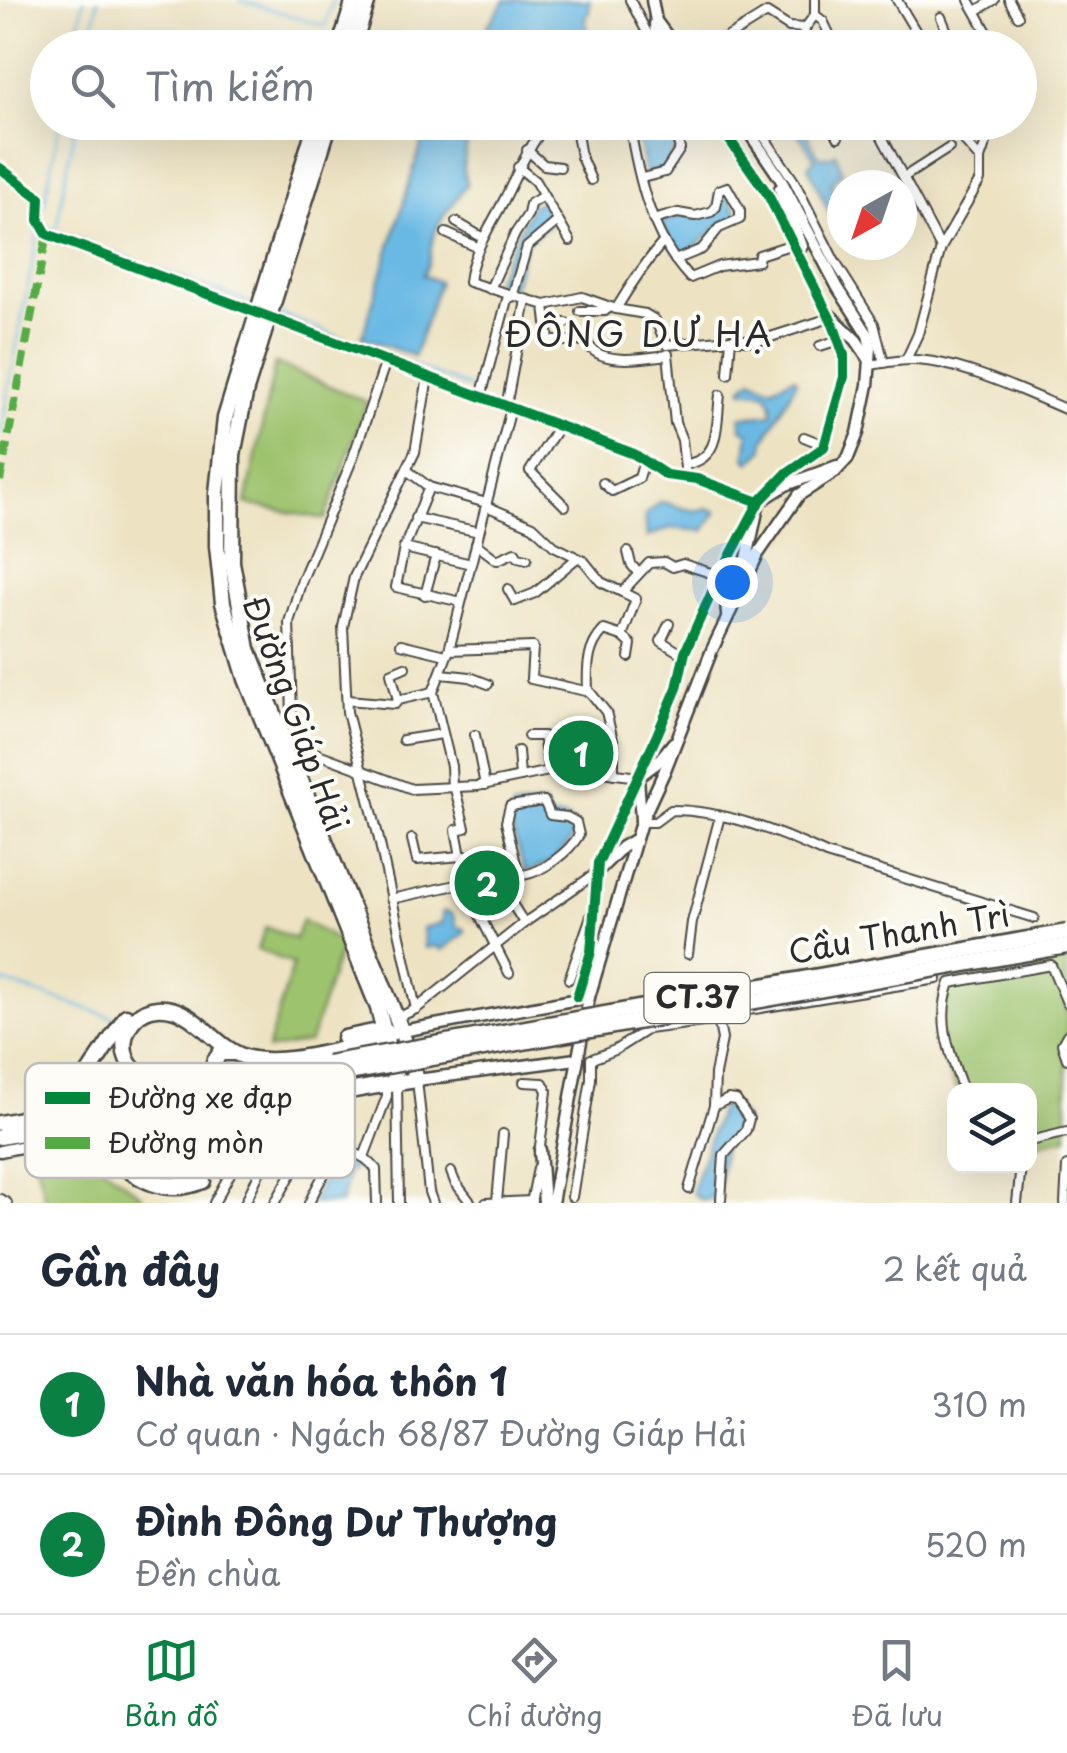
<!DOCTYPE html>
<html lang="vi">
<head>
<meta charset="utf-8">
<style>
	:root { --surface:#fff; --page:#f6f6f7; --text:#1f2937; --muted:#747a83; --line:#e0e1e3; --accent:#0b8043 }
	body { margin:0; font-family:"Playpen Sans",sans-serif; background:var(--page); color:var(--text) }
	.controls { position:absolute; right:30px; bottom:30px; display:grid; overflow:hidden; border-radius:20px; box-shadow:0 10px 40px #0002 }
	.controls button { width:90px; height:90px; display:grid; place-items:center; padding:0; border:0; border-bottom:2px solid var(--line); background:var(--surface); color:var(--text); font:50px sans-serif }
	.compass { position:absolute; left:827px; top:170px; width:90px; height:90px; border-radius:50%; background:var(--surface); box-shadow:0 10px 40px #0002; rotate:220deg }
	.you { position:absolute; left:732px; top:582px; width:35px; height:35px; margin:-25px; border:8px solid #fff; border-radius:50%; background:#1a73e8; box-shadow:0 0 0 15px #1a73e833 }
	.badge { display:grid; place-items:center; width:65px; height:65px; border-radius:50%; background:var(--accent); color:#fff; font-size:32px; font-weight:700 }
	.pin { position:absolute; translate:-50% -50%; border:5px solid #fff; box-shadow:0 2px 10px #0006 }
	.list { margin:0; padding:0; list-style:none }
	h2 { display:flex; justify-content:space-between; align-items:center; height:130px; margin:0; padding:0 40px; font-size:42px }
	h2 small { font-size:32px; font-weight:400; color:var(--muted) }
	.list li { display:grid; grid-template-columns:65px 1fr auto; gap:30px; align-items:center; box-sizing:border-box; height:140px; padding:0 40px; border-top:2px solid var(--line) }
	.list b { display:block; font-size:38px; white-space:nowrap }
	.list p { margin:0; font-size:32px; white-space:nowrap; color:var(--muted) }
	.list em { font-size:32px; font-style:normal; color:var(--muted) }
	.icon { flex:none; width:55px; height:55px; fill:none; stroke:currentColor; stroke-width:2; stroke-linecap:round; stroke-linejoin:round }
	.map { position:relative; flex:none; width:1067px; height:1203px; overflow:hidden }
	.search { position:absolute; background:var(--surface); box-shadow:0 10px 40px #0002; left:30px; right:30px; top:30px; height:110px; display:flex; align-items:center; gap:25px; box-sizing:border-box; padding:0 35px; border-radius:55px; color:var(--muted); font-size:38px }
	.sheet { height:410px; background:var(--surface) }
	nav { display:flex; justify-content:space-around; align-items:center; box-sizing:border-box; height:140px; border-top:2px solid var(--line); background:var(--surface); font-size:28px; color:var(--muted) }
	nav a { display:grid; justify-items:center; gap:5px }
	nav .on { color:var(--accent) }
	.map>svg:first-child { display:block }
	.green { fill:#9ec36e; stroke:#64774c; stroke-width:2.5 }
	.water { fill:#6ab9e4; stroke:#4a7288; stroke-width:2.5 }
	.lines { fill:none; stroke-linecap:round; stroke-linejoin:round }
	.stream { stroke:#6ab9e4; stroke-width:2.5 }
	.minor-casing { stroke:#484742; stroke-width:12 }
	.major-casing { stroke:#484742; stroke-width:15 }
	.highway-casing { stroke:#484742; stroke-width:19 }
	.minor { stroke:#fff; stroke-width:8 }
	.major { stroke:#fff; stroke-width:10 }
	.highway { stroke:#fff; stroke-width:14 }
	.highway-bridge-casing { stroke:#484742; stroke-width:19; stroke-linecap:butt }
	.highway-bridge { stroke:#fff; stroke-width:14 }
	.quiet { stroke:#54ab44; stroke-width:8; stroke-dasharray:15 8; stroke-linecap:butt }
	.cycleway-casing { stroke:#fdfcf7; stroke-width:16 }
	.cycleway { stroke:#00873e; stroke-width:10 }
	.labels { text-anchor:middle; stroke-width:8; stroke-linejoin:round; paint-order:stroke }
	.shield { fill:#fdfcf7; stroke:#6a6a68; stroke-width:2.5 }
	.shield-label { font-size:30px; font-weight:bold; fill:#2b2b2b }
	.street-label { font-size:32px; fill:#2b2b2b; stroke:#fdfcf7 }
	.neighbourhood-label { font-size:35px; letter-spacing:2.5px; fill:#2b2b2b; stroke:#fdfcf7 }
	.key { fill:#fdfcf7; stroke:#bebdba; stroke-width:2.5 }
	.key-label { font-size:28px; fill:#2b2b2b }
</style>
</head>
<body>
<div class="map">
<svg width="1067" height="1203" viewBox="0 0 1067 1203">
	<rect width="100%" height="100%" fill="#fdfcf7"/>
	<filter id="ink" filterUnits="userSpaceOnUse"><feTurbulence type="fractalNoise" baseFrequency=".01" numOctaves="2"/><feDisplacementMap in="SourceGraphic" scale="20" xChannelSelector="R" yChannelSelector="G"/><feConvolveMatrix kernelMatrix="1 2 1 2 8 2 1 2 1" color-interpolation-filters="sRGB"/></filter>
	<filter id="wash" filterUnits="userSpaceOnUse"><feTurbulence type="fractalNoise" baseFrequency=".0048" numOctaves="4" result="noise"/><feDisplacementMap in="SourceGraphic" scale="40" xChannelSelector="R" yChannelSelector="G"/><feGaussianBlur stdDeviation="2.25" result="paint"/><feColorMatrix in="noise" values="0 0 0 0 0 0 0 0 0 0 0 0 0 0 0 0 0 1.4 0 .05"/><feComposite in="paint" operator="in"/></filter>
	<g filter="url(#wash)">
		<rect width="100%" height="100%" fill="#ede3c3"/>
		<g class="green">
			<polygon points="275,363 367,402 325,519 246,504"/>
			<polygon points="302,920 342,943 310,1042 267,1050 293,964 257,949 266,927 295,939"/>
			<polygon points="1067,960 1067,1137 1030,1145 1030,1090 956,1090 936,1039 942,981"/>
			<polygon points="61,1149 96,1161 142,1196 139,1203 46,1203 33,1151"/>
		</g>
		<g class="water">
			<path d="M505,0H590L589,12L585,17L587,34C553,51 519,48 480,47L478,41Z"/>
			<path d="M428,123H488L477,139L467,144L463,167L467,184C456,202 441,214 434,235C428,252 433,258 423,275L439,282L414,356L362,337Z"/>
			<polygon points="635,123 669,123 677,146 662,170 645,173"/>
			<polygon points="791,123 801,123 819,157 831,157 836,153 842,172 831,183 838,199 842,199 842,215 831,216 808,166 815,159"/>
			<path d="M725,189L739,216L737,219C715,222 704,245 682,254L675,252L661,222L680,215L715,213L720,191Z"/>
			<polygon points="541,201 553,220 526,243 513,287 499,287 495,281 531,206"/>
			<polygon points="795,377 797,381 763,443 764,449 750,463 746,458 749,432 741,429 741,417 772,414 772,403 766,393 743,390 743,387 752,379 771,388"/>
			<path d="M661,502C676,504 691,515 707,508L717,511L704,531L670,528L647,537L645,515Z"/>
			<path d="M544,804L548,816L564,818L577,825C572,849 548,866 525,872L510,822L513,808Z"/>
			<polygon points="448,911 454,916 457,928 464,928 465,933 442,950 436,946 425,948 423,928 442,923 442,912"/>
			<path d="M731,1105L745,1118L744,1126L724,1145L718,1194C709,1201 701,1203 693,1193V1188L720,1108Z"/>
			<polygon points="344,1159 353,1159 354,1166 348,1173 341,1203 311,1203 322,1182"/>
		</g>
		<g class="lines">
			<g class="stream">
				<polyline points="240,0 325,26 333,0"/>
				<polyline points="74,48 84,0"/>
				<polyline points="90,48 98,0"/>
				<polyline points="43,209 60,122"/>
				<polyline points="49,229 253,304"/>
				<polyline points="56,230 76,122"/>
				<polyline points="277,313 476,390"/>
				<polyline points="0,434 39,228"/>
				<polyline points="0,981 116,1018"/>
			</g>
		</g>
	</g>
	<g filter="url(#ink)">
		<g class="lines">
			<g class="minor-casing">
				<g id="minor">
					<polyline points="630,0 655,48"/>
					<polyline points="897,0 922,42"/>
					<polyline points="969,0 996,48"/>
					<polyline points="1009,0 1018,16"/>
					<polyline points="976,11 994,0"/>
					<polyline points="815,15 823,21 836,48"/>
					<polyline points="941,17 954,48"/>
					<polyline points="710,48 767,13 789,27 805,28 815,15 815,0"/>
					<polyline points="803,48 805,28"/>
					<polyline points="967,48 992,35"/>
					<polyline points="1020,86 1029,92"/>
					<polyline points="526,122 538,135"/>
					<path d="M548,122C528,147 518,172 504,200C491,226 472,252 469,282L545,305L582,297L616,309L645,314L655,320L667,345L731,339L758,341L830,318"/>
					<polyline points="575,122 581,157 591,180"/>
					<path d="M629,122C638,177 651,237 690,278L719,266L758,261L759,255L793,244"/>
					<polyline points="717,122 767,193 833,324 844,355 844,377 824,447 788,472 767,494"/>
					<polyline points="754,122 794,181 835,262 874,324 884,363"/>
					<polyline points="832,122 838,137"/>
					<polyline points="874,122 941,248"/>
					<polyline points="966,143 980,159"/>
					<polyline points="527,150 544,165 560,167"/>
					<polyline points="518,167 535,181 570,241"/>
					<polyline points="0,168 40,198 39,220 47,234 257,312"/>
					<polyline points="904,177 949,148"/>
					<polyline points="642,178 665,172 680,149 672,122"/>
					<polyline points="653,220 678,213 695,216 711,212 716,207 719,190 727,187 740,210 740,219 719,228 702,249 675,260"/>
					<polyline points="456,222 483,238"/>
					<polyline points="446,233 479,248"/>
					<polyline points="490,289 515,234 528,214 530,204 543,196"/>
					<polyline points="512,297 527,247 558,221"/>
					<path d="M545,305L549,341H586C598,367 643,358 668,355"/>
					<path d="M616,309C631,284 645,263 664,241"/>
					<polyline points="580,311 605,311 610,307"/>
					<polyline points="270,317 634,454 666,475 697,479 759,502"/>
					<polyline points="547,323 566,323"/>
					<polyline points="820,346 839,340"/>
					<polyline points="668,354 675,423 682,440 686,477"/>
					<polyline points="906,360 918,334 941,248 980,180 980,159 993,122"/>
					<path d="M871,365C883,363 897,360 910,360C955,359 1025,392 1067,410"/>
					<polyline points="728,374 731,339"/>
					<polyline points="481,397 508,296"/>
					<polyline points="506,407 526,300"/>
					<polyline points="559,426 530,471 565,506"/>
					<polyline points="804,437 824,445"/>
					<path d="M687,464C721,459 716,424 720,395"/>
					<polyline points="408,471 429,487 483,502"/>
					<polyline points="603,483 612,491 639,478 644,461"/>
					<polyline points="429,487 404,548 396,587 457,601"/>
					<polyline points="486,506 533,526 554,546 584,561 601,582 622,592 649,563 664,562 673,567 683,564 720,576"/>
					<polyline points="415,518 475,531"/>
					<polyline points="476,544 497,560 515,552 518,557 527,559"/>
					<polyline points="404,548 467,563"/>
					<polyline points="628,552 631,564 638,573"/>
					<polyline points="508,589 515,601 535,593 577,558"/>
					<polyline points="425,595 436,555"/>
					<polyline points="669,624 661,641 685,656"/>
					<polyline points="622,636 636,599 622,592"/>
					<polyline points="401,644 446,655"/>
					<polyline points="449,650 533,647 531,679 590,692 606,712 614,744 614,774"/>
					<polyline points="442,674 470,677 488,684"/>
					<path d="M588,691C587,668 587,647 604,630L622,636L631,644L629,657"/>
					<polyline points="347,700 395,704 398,700 391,673 405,667"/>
					<polyline points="398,700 433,692"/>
					<polyline points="475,735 485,785"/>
					<polyline points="528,736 543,736 549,771"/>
					<polyline points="403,740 442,734"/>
					<polyline points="289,743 412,789 478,786 549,771 587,770 638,777"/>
					<polyline points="293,745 289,622 302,580 352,460 386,361"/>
					<polyline points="518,751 520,777"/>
					<polyline points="569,770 570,735"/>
					<polyline points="452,787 451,766 433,692 449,650 511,408"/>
					<polyline points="455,789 465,828 456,830 461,856 468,856 472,872 501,868 505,883 494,891 511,902 524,923"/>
					<path d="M544,801L550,815L567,817L576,822L579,835C569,852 543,872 523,875L518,872L506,822L510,806Z"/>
					<path d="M641,822H655L671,810C724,810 779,832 826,854L1034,918"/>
					<polyline points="412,839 417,860 461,856"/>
					<polyline points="391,899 470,882 472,872"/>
					<polyline points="475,906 509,973"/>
					<polyline points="688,954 692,922 720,816"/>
					<polyline points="569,979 592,913"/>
					<polyline points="577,997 591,952 598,863 657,735 677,688 685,652 716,583 756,509"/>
					<polyline points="416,1009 378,835 347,712 343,627 354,577 415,452 428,377"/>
					<polyline points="397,1018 416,1009 524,923 595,874"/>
					<polyline points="717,1019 724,1014 937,979"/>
					<polyline points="1067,1035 1062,1044 1067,1059"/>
					<polyline points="592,1059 615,1050 648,1029 718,1020 722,1039 715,1074 714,1106 689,1189"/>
					<polyline points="417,1080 429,1192 433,1203"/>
					<polyline points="524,1082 543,1083 547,1091 539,1154"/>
					<polyline points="397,1083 399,1203"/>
					<path d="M963,1090C950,1054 936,1021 950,983L1051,965L1067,1003"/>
					<polyline points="714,1106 728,1099 736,1100 749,1119 746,1130 724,1155 721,1200"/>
					<polyline points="1030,1141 1067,1132"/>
					<polyline points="364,1157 387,1096 387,1086"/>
					<polyline points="451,1172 455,1182 471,1203"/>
					<polyline points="572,1197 591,1079 591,1059"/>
					<polyline points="0,1199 7,1203"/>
					<polyline points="497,1202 503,1134"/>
					<polyline points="214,1203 242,1152 250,1149 267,1160"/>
					<polyline points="245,1203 290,1108"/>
					<polyline points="275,1203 335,1096"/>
					<path d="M309,1203C322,1176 343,1129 376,1169L377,1203"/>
					<polyline points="486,1203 532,1201"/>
					<polyline points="531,1203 538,1168"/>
					<polyline points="1017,1203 1021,1166"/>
					<polyline points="1065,1203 1067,1166"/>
				</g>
			</g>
			<g class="major-casing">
				<g id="major">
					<polyline points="652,0 656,21 676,48"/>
					<polyline points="655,24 657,48"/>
					<polyline points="780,189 802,246 797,253"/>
					<polyline points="827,312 856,340 869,359"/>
					<polyline points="720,576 725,587 727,615"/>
					<polyline points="743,577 759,502 786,485 837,466"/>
					<polyline points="641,820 638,777 657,763 673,743"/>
					<polyline points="595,874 622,847 634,840"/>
					<polyline points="402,1031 589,997"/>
					<polyline points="417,1080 576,1059"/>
					<polyline points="540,1150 544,1203"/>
					<path d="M0,1151C33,1145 65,1134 96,1152"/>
					<polyline points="552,1203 589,997 641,822 665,770 712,650 758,554 799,495 835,472 848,458 858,433 868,385 871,348 868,335 838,288 780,178 742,122"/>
				</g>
			</g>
			<g class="highway-casing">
				<g id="highway">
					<polyline points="339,48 354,0"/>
					<polyline points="353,48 368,0"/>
					<polyline points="316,122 225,418 217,493 217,546 223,603 246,679 378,1008 397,1083"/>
					<polyline points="344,1038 378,1031 391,1033"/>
					<polyline points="229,1074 220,1073 214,1062 220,1053 234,1053"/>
					<path d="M265,1074C233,1076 171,1089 143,1075C111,1060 123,1011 157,1008C193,1005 212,1045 242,1056C279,1069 341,1048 379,1041L385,1033"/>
					<polyline points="256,1076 328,1063"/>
					<polyline points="243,1097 231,1103 227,1110 235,1123 248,1124"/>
					<path d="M177,1104C164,1110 148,1117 140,1130C122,1156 148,1190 178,1184C216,1176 227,1131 259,1116C297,1098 374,1086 417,1080L400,1027L248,649L232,562L233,455L246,390L330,122"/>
					<polyline points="18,1120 55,1102 86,1077 126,1016"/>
					<polyline points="0,1123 196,1087"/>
					<path d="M53,1132C64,1132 75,1133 84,1138C123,1161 150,1203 203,1181"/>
					<polyline points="0,1137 331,1076"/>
				</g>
			</g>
			<use href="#minor" class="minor"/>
			<use href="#major" class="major"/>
			<use href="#highway" class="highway"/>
			<g class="highway-bridge-casing">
				<g id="highway-bridge">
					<polyline points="328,1063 1067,932"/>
					<polyline points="331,1076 1067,946"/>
				</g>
			</g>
			<use href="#highway-bridge" class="highway-bridge"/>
			<polyline class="quiet" points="0,481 47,234"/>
			<g class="cycleway-casing">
				<g id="cycleway">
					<polyline points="0,168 40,198 39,220 47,234 634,454 666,475 697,479 759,502"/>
					<polyline points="577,997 591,952 598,863 657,735 677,688 685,652 716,583 759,502 788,472 824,447 844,377 844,355 833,324 767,193 717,122"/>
				</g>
			</g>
			<use href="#cycleway" class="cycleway"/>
		</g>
	</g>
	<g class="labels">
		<rect class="shield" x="644.5" y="973" width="105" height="50" rx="8"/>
		<g class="shield-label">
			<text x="697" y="1008">CT.37</text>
		</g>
		<g class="street-label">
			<text transform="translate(295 714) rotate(70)" y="11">Đường Giáp Hải</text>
			<text transform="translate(899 934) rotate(-10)" y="11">Cầu Thanh Trì</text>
		</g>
		<g class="neighbourhood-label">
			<text x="639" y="347">ĐÔNG DƯ HẠ</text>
		</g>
	</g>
	<rect x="25" y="1063" width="330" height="115" rx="15" class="key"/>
	<rect x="45" y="1092" width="45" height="12" fill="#00873e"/>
	<rect x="45" y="1137" width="45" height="12" fill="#54ab44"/>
	<g class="key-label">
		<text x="108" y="1108">Đường xe đạp</text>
		<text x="108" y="1153">Đường mòn</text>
	</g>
</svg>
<div class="controls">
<button><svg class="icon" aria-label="layers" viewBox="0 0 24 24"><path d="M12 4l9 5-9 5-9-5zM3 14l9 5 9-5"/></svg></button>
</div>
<svg class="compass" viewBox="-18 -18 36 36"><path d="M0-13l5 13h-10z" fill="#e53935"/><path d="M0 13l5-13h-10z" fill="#747a83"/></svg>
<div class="you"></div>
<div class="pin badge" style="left:581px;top:753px">1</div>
<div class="pin badge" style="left:487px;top:883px">2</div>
<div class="search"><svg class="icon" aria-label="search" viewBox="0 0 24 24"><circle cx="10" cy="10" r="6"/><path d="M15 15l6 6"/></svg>Tìm kiếm</div>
</div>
<section class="sheet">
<h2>Gần đây<small>2 kết quả</small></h2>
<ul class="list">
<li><span class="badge">1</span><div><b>Nhà văn hóa thôn 1</b><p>Cơ quan · Ngách 68/87 Đường Giáp Hải</p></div><em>310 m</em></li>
<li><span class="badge">2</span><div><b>Đình Đông Dư Thượng</b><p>Đền chùa</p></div><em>520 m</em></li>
</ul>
</section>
<nav>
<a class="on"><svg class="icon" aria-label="map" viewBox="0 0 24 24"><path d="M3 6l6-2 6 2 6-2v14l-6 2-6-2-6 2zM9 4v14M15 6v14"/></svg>Bản đồ</a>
<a><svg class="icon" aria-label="directions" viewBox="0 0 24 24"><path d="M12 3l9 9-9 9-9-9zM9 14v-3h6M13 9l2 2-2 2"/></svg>Chỉ đường</a>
<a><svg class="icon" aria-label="saved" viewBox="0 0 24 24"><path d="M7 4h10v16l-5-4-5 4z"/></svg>Đã lưu</a>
</nav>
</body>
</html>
